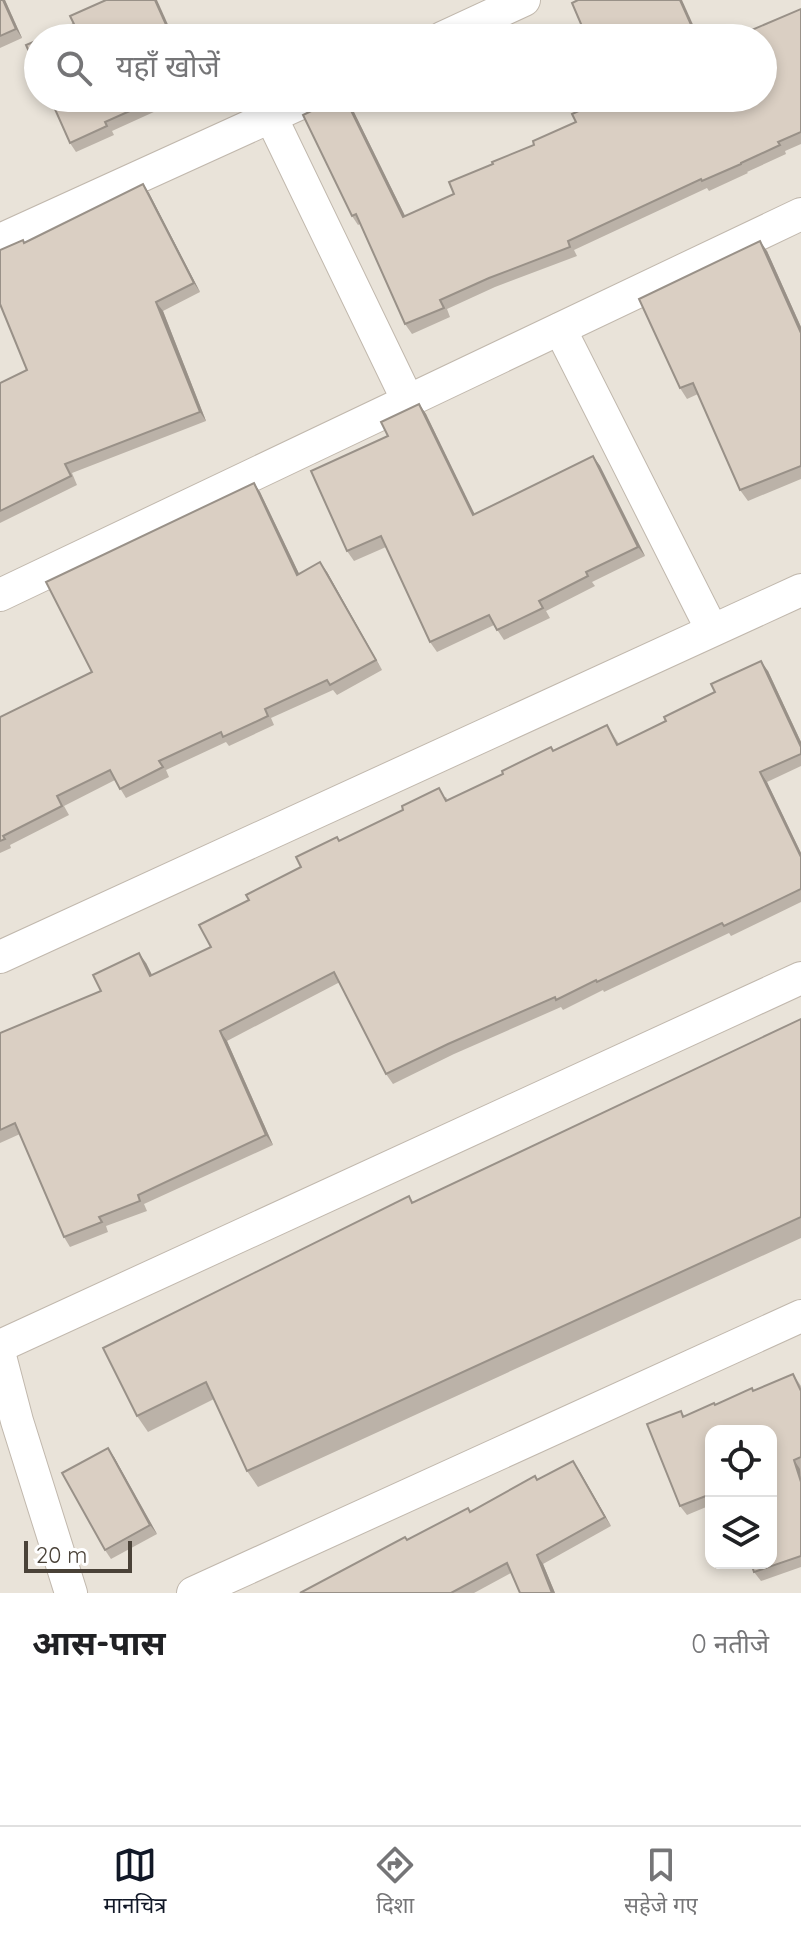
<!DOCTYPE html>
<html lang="hi">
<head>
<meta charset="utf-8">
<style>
	:root { --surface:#fff; --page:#f6f6f6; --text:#202124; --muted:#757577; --line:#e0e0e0; --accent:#111827 }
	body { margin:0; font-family:Quicksand,"Noto Sans Devanagari",sans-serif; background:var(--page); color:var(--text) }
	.controls { position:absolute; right:24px; bottom:24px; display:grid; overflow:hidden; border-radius:16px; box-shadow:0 4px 12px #0003 }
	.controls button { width:72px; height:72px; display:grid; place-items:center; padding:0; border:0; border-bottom:2px solid var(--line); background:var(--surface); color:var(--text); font:40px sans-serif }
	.scale { position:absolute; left:24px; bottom:20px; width:108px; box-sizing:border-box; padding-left:8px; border:4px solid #4a4238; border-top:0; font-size:22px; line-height:28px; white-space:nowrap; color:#4a4238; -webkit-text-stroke:6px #fff; paint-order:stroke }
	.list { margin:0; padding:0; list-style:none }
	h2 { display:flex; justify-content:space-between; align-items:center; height:104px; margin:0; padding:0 32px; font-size:34px }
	h2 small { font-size:26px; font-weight:400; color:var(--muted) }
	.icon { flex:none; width:44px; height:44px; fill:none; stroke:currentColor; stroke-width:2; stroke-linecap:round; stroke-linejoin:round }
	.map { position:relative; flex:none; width:801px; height:1593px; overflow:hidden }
	.search { position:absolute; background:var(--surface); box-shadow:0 4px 12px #0003; left:24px; right:24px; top:24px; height:88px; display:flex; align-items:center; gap:20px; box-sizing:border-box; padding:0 28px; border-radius:44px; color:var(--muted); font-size:30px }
	.sheet { height:232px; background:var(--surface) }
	nav { display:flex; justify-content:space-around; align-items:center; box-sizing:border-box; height:112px; border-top:2px solid var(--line); background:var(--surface); font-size:22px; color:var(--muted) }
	nav a { display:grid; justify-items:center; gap:4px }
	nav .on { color:var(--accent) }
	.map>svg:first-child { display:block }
	.residential { fill:#e9e3d9; fill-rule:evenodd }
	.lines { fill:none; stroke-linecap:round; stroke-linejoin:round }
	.minor-casing { stroke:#c1b8ad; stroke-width:34 }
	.minor { stroke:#fff; stroke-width:32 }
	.wall { fill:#bbb2a8 }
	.shaded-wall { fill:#999188 }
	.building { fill:#dacfc3; stroke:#999188; stroke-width:2 }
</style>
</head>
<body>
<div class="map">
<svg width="801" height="1593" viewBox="0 0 801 1593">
	<rect width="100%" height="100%" fill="#f5f1eb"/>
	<path class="residential" d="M0,0H801V1593H0ZM38,38H763V98H38ZM711,1431H771V1563H711Z"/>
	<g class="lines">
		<g class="minor-casing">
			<g id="minor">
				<polyline points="442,38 524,0"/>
				<polyline points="271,117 408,401"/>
				<polyline points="0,240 312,98"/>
				<polyline points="560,329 712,630"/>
				<polyline points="0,595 801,214"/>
				<polyline points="0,957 801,590"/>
				<polyline points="0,1346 801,978"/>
				<polyline points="0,1356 17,1421 71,1593"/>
				<polyline points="193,1593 801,1316"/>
			</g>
		</g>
		<use href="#minor" class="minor"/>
	</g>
	<g class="wall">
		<polygon points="0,0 5,0 22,38 0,48"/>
		<polygon points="801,9 801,144 785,151 786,154 747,172 748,173 709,191 707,188 574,250 577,256 495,287 447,309 450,317 412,334 405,324 360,224 358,225 352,216 346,98 350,104 405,216 454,194 493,164 534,145 576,122"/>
		<polygon points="50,98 174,98 154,107 156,111 112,131 114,135 76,152 70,143"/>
		<polygon points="143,184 149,193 200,292 163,311 206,421 72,473 77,485 0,523 0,383 27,370 25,243"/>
		<polygon points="767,251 801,327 801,479 748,501 740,490 698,394 687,399 680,388"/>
		<polygon points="419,404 426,414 474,514 593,456 600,466 645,556 592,582 595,586 546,611 550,618 504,640 494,625 437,652 430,642 386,547 354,561 347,551 388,436"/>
		<polygon points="254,483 260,492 299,574 327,572 382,670 337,695 333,690 271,718 274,725 229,746 226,742 166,770 169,777 126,798 115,780 64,806 69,815 10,845 11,848 0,853 0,717 92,672"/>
		<polygon points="768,671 801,742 801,766 767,782 801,853 801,902 731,936 729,933 604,992 603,990 563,1010 561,1007 454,1054 393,1084 386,1074 340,982 227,1041 273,1145 144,1204 147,1211 106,1226 108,1232 70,1247 64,1237 20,1134 0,1143 0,1033 101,991 146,963 152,975 211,947 249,900 340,841 446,797 448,801 503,774 551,747 554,751 607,725 619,744"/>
		<polygon points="801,1019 801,1238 258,1487 247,1471 214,1399 148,1432 137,1416 409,1196 413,1202"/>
		<polygon points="793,1374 801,1386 801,1567 761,1581 754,1572 711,1431 711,1505 687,1515 680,1506 681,1411 685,1417 754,1391"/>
		<polygon points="114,1457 157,1534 111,1559 105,1550"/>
		<polygon points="579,1470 611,1526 543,1564 555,1593 520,1593 511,1573 474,1593 300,1593 407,1540 538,1480"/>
	</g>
	<g class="shaded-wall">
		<polygon points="3,0 5,0 22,38 16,29"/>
		<polygon points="155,0 157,0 174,38 172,38"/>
		<polygon points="680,0 682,0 699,38 697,38"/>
		<polygon points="346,98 350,104 410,226 403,217"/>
		<polygon points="143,184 149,193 200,292 194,283"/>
		<polygon points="760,241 767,251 801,327 801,333"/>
		<polygon points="156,302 163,311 206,421 200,412"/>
		<polygon points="419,404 426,414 480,525 473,515"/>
		<polygon points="593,456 600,466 645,556 638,547"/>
		<polygon points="254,483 260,492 304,584 297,575"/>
		<polygon points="320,562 327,572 382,670 376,660"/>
		<polygon points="761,661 768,671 801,742 801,747"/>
		<polygon points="760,772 767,782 801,853 801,857"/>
		<polygon points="139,953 146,963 157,985 150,976"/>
		<polygon points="220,1031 227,1041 273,1145 266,1135"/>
		<polygon points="108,1448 114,1457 157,1534 150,1525"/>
		<polygon points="794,1460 800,1469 801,1482"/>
		<polygon points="573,1461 579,1470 611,1526 605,1517"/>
		<polygon points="537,1555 543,1564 555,1593 552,1593"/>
	</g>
	<g class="building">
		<polygon points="0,0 3,0 16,29 0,36"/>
		<polygon points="106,0 155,0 172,38 42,38 74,24 70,16"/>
		<polygon points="578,0 680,0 697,38 587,38 572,3"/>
		<polygon points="801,9 801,132 778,142 780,145 741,163 741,164 702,181 701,179 568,241 570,247 489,278 440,300 444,308 405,324 356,214 352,216 303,115 338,98 345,98 403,217 454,194 449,182 493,164 492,162 534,145 533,141 576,122 572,114 607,98 763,98 763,38 733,38"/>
		<polygon points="38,40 38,72 26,45"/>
		<polygon points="50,98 148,98 150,102 105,122 107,126 70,143"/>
		<polygon points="143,184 194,283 156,302 200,412 65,464 71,476 0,511 0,383 27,370 0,304 0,250 23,240 24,243"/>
		<polygon points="760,241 801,333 801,466 740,490 693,383 680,388 639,299"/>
		<polygon points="419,404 473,515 593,456 638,547 586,572 588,576 539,601 543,608 497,630 489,615 430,642 381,536 347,551 311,471 388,436 381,422"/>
		<polygon points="254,483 297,575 320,562 376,660 330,685 327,680 265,709 268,716 223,737 221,732 159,761 163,767 120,789 110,770 57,796 62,806 3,836 5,839 0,841 0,717 92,672 46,582"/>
		<polygon points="761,661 801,747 801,754 760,772 801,857 801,889 724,926 722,923 597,982 596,980 556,1000 555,997 448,1044 386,1074 334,972 220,1031 266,1135 138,1195 140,1201 99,1217 102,1222 64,1237 15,1123 0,1130 0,1033 101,991 93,975 139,953 150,976 211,947 199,925 249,900 246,895 301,867 296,857 337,837 339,841 403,810 402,806 439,788 446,801 503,774 502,771 551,747 553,751 607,725 617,745 666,721 664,717 715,692 711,684"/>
		<polygon points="801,1019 801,1217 247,1471 206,1382 137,1416 103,1348 409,1196 412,1203"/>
		<polygon points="793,1374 801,1391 801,1457 794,1460 801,1482 801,1556 754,1572 751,1563 771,1563 771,1431 711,1431 711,1494 680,1506 647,1424 681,1411 683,1417 714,1403 715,1405 752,1388 753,1391"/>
		<polygon points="108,1448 150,1525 105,1550 62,1473"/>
		<polygon points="573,1461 605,1517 537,1555 552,1593 520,1593 507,1563 451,1593 300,1593 405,1537 407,1540 468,1508 470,1512 535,1476 537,1480"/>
	</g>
</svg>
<div class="controls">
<button><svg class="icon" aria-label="locate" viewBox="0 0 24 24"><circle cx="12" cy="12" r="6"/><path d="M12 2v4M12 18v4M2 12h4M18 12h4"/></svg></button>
<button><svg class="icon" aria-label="layers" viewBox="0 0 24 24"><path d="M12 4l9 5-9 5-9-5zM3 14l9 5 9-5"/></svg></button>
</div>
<div class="scale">20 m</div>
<div class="search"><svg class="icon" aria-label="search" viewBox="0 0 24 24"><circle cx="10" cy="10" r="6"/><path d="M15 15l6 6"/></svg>यहाँ खोजें</div>
</div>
<section class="sheet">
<h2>आस-पास<small>0 नतीजे</small></h2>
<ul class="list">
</ul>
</section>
<nav>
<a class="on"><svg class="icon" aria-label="map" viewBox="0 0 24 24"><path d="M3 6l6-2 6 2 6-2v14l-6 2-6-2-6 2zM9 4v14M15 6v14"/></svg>मानचित्र</a>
<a><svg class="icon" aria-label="directions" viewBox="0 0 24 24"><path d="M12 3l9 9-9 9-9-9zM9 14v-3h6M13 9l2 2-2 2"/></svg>दिशा</a>
<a><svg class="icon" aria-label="saved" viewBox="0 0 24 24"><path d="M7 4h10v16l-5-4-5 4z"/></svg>सहेजे गए</a>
</nav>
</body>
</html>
